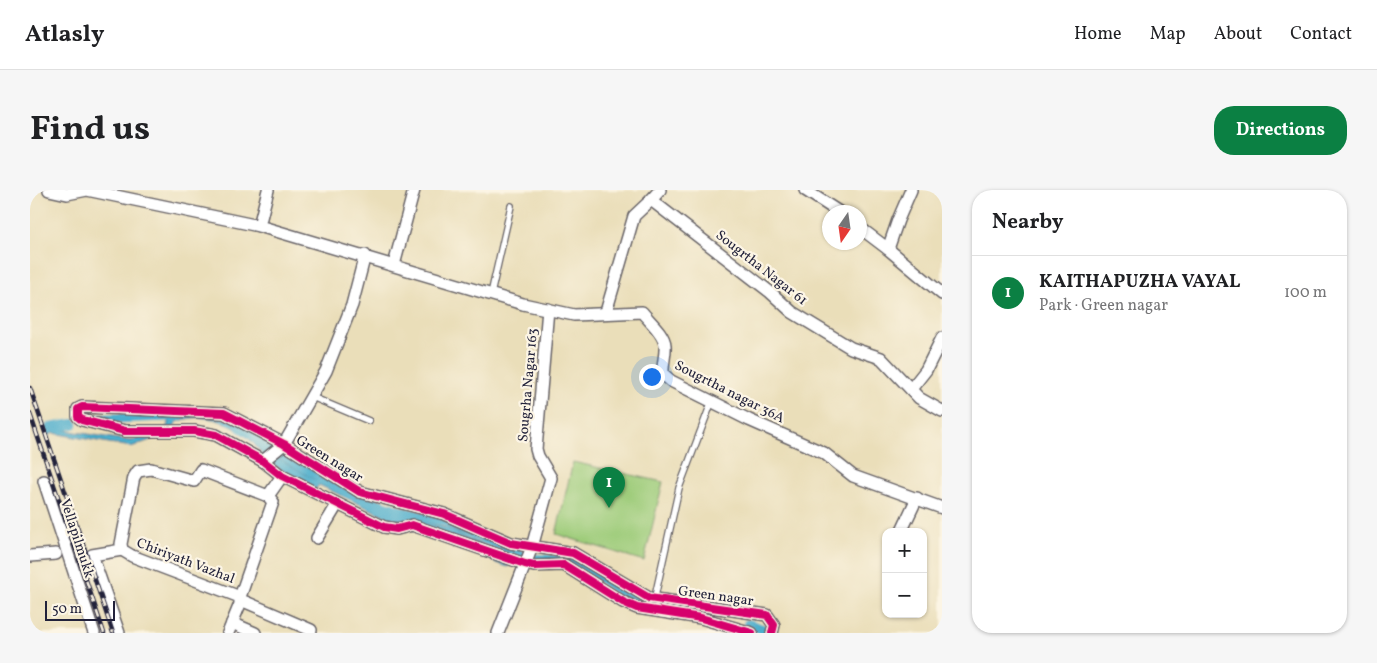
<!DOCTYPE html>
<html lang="en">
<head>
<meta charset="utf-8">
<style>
	:root { --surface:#fff; --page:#f6f6f6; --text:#202124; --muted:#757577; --line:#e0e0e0; --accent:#0b8043 }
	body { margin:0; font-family:Vollkorn,serif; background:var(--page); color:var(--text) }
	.controls { position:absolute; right:15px; bottom:15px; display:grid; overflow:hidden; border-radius:10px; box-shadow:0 1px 4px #0004 }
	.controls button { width:45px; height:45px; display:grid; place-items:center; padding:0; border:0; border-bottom:1px solid var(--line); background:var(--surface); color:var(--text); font:25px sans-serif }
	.compass { position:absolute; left:792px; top:15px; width:45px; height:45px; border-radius:50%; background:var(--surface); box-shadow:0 1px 4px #0004; rotate:193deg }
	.scale { position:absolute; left:15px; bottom:12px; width:70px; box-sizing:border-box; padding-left:5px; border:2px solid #22223b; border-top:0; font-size:14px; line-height:18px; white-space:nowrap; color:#22223b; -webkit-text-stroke:4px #fcf5e5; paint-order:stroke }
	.you { position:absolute; left:621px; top:186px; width:18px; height:18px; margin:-12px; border:4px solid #fff; border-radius:50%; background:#1a73e8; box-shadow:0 0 0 8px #1a73e833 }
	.badge { display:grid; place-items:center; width:32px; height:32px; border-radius:50%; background:var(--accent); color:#fff; font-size:16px; font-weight:700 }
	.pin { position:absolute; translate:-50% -41px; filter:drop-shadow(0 1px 2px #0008) }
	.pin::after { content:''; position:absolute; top:26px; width:18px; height:15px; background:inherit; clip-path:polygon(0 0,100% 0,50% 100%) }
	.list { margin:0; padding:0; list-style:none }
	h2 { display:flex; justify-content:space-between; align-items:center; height:65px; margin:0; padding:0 20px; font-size:21px }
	h2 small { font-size:16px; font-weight:400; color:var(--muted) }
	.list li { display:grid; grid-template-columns:32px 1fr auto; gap:15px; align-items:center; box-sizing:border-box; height:75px; padding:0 20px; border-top:1px solid var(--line) }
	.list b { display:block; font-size:19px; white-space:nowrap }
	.list p { margin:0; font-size:16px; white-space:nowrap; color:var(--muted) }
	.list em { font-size:16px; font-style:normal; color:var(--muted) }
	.map { position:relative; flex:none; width:912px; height:443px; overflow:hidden; border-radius:20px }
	header { display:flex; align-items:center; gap:30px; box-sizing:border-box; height:70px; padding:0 25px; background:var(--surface); border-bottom:1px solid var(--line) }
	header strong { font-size:24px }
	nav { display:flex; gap:28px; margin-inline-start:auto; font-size:18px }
	.intro { display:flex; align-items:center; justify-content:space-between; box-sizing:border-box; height:120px; padding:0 30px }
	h1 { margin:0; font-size:35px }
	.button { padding:12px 22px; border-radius:20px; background:var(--accent); color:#fff; font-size:18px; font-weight:700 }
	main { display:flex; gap:30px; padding:0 30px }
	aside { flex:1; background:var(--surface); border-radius:20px; box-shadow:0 1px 4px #0004 }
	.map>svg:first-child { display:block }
	.green { fill:#9ecc7a; stroke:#60775a }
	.water { fill:#4daecc; stroke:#386884 }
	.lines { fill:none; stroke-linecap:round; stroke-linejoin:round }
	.canal { stroke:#4daecc; stroke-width:10 }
	.lane-casing { stroke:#686467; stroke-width:8 }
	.street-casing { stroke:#686467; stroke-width:14 }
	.lane { stroke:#fff; stroke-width:5.5 }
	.street { stroke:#fff; stroke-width:11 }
	.rail-casing { stroke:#22223b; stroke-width:4.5 }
	.rail { stroke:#fcf5e5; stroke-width:2.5; stroke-dasharray:8; stroke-linecap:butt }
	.cycleway-casing { stroke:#fcf5e5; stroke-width:11 }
	.cycleway { stroke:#d6006c; stroke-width:8 }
	.labels { text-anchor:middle; stroke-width:4.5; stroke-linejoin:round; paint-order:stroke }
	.street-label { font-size:14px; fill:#22223b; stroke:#fcf5e5 }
</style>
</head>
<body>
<header>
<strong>Atlasly</strong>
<nav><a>Home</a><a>Map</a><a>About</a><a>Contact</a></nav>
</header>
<div class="intro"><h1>Find us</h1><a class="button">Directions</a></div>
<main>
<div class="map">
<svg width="912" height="443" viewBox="0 0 912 443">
	<rect width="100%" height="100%" fill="#fcf5e5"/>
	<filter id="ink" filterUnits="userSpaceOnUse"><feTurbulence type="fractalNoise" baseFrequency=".02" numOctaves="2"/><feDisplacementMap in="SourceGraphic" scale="10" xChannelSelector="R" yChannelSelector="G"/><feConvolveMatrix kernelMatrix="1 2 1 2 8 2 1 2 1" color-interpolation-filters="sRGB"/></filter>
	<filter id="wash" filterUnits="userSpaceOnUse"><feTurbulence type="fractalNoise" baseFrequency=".0096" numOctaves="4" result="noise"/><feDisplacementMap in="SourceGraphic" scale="20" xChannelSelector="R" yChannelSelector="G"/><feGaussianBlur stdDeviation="1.12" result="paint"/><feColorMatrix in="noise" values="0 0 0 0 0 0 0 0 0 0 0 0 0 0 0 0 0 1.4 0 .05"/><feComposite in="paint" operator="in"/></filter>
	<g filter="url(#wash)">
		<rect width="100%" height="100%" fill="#eadeb9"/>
		<polygon class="green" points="543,272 633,292 614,371 526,344"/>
		<g class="water">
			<path d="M170,223L210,232L241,263L234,268C218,239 180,218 147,232L140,243L101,257L23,243L18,246L15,237L101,251L136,238L142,227L150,224Z"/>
			<polygon points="245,266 284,289 322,303 347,317 419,339 489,372 486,377 480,375 478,377 466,373 441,358 359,333 361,329 289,295 285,300 236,271"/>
		</g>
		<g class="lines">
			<g class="canal">
				<polyline points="68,229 150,226"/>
				<polyline points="210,237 243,258"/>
				<polyline points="20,238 43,234"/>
				<polyline points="253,265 319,304 377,323 414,331 491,365"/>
				<polyline points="505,369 547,371 597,407 623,416"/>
				<polyline points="718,434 738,441"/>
			</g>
		</g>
	</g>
	<g filter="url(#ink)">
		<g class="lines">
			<g class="lane-casing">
				<g id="lane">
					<polyline points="461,104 481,16"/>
					<polyline points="282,207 339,231"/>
					<polyline points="624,411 649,298 682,211"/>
				</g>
			</g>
			<g class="street-casing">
				<g id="street">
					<path d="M19,0L37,4L57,0L229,36L493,114L544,125L612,122C619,131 634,143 635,155C636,165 632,174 633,184L641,191L719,230L794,263L823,286L912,318"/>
					<polyline points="630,0 621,10 740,102 762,122 821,158 851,168 889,208 912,221"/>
					<polyline points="775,0 809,22"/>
					<polyline points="229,36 238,0"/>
					<polyline points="829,37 858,59 868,30 881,0"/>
					<polyline points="858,59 912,104"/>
					<polyline points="364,75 384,0"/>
					<polyline points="576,122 604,26 621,10"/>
					<polyline points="881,199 896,180 912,148"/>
					<polyline points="233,271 254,254 296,181 322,115 335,65"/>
					<polyline points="14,291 64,443"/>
					<polyline points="871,342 887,308"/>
					<polyline points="287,348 307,315"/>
					<polyline points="0,366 26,364"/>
					<polyline points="210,407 243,312 238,306"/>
					<polyline points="211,410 281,440"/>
					<polyline points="202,433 225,443"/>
					<polyline points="89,443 62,365 92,360"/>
					<polyline points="198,443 210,414 210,407 102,366 92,360 91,354 104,287 108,281 121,279 164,291 171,280 238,306 252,286"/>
					<polyline points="468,443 502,357 521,288 508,266 506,259 518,119"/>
					<polyline points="722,443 671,428 607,418 593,412 534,375 504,376 495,374 382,335 367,339 354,337 252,286 233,271 186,245 164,241 95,241 52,230 48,227 48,219 52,217 194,223 254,254 330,302 414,324 481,353 543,363 619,408 737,425 744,435 742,443"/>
				</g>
			</g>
			<use href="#lane" class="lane"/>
			<use href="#street" class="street"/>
			<g class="rail-casing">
				<g id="rail">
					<polyline points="0,198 83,443"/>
					<polyline points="0,224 74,443"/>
				</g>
			</g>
			<use href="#rail" class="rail"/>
			<g class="cycleway-casing">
				<polyline id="cycleway" points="722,443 671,428 607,418 593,412 534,375 504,376 495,374 382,335 367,339 354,337 252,286 233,271 186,245 164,241 95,241 52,230 48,227 48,219 52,217 194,223 254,254 330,302 414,324 481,353 543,363 619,408 737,425 744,435 742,443"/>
			</g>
			<use href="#cycleway" class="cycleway"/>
		</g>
	</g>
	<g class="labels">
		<g class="street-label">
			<text transform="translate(732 77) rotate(38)" y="5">Sougrtha Nagar 61</text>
			<text transform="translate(497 195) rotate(-85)" y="5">Sougrha Nagar 163</text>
			<text transform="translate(700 201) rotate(27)" y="5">Sougrtha nagar 36A</text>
			<text transform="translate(300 268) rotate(32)" y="5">Green nagar</text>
			<text transform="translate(48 348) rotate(72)" y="5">Vellapilmukk</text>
			<text transform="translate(156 370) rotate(21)" y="5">Chiriyath Vazhal</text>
			<text transform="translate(686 405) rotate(8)" y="5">Green nagar</text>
		</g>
	</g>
</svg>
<div class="controls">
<button>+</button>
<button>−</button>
</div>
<svg class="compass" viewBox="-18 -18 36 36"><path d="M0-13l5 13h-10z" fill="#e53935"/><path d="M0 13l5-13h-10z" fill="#757577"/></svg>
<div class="scale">50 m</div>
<div class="you"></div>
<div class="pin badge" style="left:579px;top:318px">1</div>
</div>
<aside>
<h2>Nearby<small></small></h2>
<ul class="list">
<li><span class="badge">1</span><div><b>KAITHAPUZHA VAYAL</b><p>Park · Green nagar</p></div><em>100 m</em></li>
</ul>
</aside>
</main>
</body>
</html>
